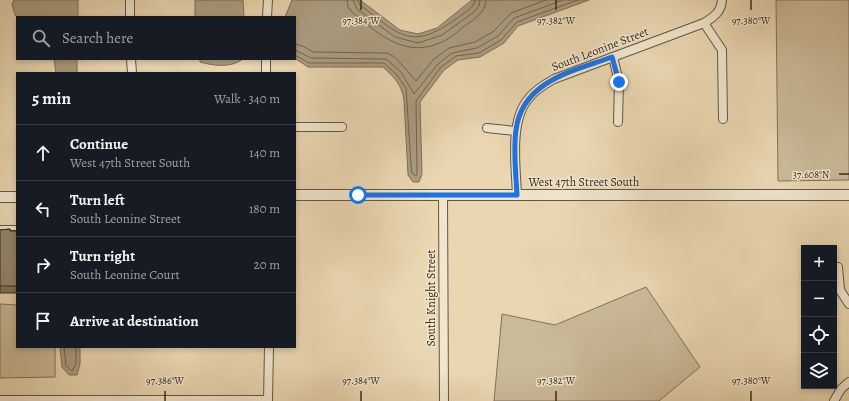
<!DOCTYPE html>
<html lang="en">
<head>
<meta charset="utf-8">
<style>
	:root { --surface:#171b24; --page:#20242c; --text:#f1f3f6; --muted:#9ea1a6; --line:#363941 }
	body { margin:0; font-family:Alegreya,serif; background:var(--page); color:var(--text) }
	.controls { position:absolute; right:12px; bottom:12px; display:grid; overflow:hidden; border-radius:0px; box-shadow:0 2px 6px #0003 }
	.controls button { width:36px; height:36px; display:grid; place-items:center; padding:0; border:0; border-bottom:1px solid var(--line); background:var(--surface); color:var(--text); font:20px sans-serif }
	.stop { position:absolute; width:12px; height:12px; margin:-9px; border:3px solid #1a73e8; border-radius:50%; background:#fff }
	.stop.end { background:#1a73e8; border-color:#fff; box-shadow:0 1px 4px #0008 }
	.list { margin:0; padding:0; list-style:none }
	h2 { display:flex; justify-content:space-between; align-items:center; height:52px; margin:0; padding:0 16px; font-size:17px }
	h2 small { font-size:13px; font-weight:400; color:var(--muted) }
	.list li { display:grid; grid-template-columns:26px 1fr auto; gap:12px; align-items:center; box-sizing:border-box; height:56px; padding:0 16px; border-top:1px solid var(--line) }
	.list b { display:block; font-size:15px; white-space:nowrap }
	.list p { margin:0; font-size:13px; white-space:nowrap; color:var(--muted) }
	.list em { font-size:13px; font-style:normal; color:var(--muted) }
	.icon { flex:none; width:22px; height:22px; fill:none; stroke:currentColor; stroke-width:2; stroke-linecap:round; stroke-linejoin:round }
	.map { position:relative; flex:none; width:849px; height:401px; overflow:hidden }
	.search { position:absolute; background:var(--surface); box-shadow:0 2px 6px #0003; left:16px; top:16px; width:280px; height:44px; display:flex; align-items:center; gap:10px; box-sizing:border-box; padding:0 14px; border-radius:0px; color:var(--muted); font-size:15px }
	.panel { position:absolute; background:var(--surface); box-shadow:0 2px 6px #0003; left:16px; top:72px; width:280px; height:276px; border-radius:0px }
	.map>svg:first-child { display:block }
	.green { fill:#cbba99; stroke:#80725c }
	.water { fill:#ac9d80; stroke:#7c6f59 }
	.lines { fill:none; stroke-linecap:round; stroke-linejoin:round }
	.shore { stroke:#706450; stroke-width:1 }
	.service-casing { stroke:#625644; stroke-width:6 }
	.minor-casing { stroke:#625644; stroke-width:10 }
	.tertiary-casing { stroke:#625644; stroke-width:12 }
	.service { stroke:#f1e5cd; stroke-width:4 }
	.minor { stroke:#f1e5cd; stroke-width:8 }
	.tertiary { stroke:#f1e5cd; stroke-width:10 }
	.wall { fill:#7e725c; stroke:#352b1f }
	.building { fill:#93846b; stroke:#352b1f }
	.route { stroke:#1a73e8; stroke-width:5 }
	.ticks { fill:none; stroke:#352b1f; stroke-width:1.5 }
	.labels { text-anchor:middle; stroke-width:3; stroke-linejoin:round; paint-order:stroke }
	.street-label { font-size:12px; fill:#352b1f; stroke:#f1e5cd }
	.ticks-label { font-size:10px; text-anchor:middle; fill:#352b1f; stroke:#f1e5cd; stroke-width:3; stroke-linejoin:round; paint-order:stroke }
</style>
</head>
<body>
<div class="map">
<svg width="849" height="401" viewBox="0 0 849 401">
	<rect width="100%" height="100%" fill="#ead7b2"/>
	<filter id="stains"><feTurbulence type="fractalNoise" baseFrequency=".005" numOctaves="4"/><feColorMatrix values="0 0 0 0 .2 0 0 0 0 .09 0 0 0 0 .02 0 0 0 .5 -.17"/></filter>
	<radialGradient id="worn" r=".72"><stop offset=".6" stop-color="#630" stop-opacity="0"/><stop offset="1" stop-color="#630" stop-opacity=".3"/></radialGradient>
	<g class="green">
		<polygon points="776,0 849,0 849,180 778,181"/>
		<polygon points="646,287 700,367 659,401 494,401 502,314 555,325"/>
		<polygon points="0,304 17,305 17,347 55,347 55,377 0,378"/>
	</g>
	<g class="water">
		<polygon points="14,0 78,0 78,17 18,17 15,15 12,4"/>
		<polygon points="195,0 243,0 244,17 195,17"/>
		<path d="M292,0H360L400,30L418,34L437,28L472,0H589L518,26L504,43L480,57L458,60L444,70L420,102L422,174L419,182H413L408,175L404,100C402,85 394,77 383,67H308L296,59L295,17H285Z"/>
		<polygon points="54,59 77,59 77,73 56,73"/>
		<path d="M200,59H243C231,68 214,66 200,62Z"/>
		<polygon points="60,347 80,347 80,364 77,375 69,375 62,367"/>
	</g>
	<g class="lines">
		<g class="shore">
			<path d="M347,0L348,7L352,12C379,35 407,60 444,41C451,38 457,32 463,27C473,20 486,13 486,0"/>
			<polyline points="353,0 357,9 395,37 418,43 442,35 474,12 479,6 480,0"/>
			<path d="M358,0L360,5C399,34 410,52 456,19C462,14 474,9 475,0"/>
			<polyline points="295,44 303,46 313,52 387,53 393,56 404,67 416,81 433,60 449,48 475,42 494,31 511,13 546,0"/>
			<polyline points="295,50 311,58 386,59 401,72 414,94 438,64 452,53 477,48 498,36 514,18 563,0"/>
			<polyline points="295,55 309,63 384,63 397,75 406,88 411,165 412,173 416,176 417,173 416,101 441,67 456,56 479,53 501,40 517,22 578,0"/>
			<polyline points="64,347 66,366 72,371 76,364 76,347"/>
		</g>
		<g class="service-casing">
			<polyline id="service" points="0,228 17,228"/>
		</g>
		<g class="minor-casing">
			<g id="minor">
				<polyline points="130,0 130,17"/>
				<polyline points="267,17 268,0"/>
				<polyline points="704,23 722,50 723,119"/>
				<polyline points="613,57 619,82 618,122"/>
				<polyline points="131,59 132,73"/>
				<polyline points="266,73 266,59"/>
				<polyline points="295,127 342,127"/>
				<polyline points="487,128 516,131"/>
				<polyline points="443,195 444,401"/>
				<path d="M517,195C516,167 509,120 529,98C535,90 545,84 554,79L704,23C714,17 721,12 722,0"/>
				<polyline points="838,267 840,290 849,304"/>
				<polyline points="0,400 268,400"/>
				<polyline points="268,401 269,347"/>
				<polyline points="834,401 841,389 849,382"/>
			</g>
		</g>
		<g class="tertiary-casing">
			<g id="tertiary">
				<polyline points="295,195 849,195"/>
				<polyline points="0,197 17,197"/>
			</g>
		</g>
		<use href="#service" class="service"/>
		<use href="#minor" class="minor"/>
		<use href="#tertiary" class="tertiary"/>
	</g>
	<polygon class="wall" points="10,229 12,231 17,231 17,293 0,293 0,230"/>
	<polygon class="building" points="10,229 10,231 17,231 17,286 0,286 0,230"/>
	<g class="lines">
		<path class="route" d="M358,195H517C516,174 513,151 516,130C522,81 573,71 612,57L619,82"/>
	</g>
	<path class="ticks" d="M361,0V10M556,0V10M751,0V10M839,174H849M165,391V401M361,391V401M556,391V401M751,391V401"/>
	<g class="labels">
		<g class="street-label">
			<text transform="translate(600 49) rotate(-21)" y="4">South Leonine Street</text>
			<text x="584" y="186">West 47th Street South</text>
			<text transform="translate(431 298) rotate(-90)" y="4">South Knight Street</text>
		</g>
	</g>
	<g class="ticks-label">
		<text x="361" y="24">97.384°W</text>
		<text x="556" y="24">97.382°W</text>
		<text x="751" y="24">97.380°W</text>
		<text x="811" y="178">37.608°N</text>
		<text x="165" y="384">97.386°W</text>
		<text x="361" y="384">97.384°W</text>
		<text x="556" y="384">97.382°W</text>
		<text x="751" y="384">97.380°W</text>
	</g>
	<rect width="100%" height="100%" filter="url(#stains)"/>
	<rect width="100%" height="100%" fill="url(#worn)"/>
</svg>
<div class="controls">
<button>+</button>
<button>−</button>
<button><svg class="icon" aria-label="locate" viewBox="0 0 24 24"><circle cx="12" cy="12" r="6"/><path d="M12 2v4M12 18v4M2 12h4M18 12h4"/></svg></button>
<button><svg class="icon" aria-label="layers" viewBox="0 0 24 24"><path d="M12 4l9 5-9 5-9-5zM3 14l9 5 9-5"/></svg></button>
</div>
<div class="stop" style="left:358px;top:195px"></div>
<div class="stop end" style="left:619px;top:82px"></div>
<div class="search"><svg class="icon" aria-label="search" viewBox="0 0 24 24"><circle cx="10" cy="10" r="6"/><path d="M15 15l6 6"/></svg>Search here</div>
<section class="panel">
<h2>5 min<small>Walk · 340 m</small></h2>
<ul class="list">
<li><svg class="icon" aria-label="ahead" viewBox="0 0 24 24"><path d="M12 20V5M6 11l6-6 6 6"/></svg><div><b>Continue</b><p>West 47th Street South</p></div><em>140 m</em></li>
<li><svg class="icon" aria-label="left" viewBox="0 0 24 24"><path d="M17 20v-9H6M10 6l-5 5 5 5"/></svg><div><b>Turn left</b><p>South Leonine Street</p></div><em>180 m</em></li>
<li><svg class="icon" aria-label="right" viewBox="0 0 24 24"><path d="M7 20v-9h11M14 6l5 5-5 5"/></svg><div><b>Turn right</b><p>South Leonine Court</p></div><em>20 m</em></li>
<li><svg class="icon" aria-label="arrive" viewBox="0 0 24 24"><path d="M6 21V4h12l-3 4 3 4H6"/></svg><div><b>Arrive at destination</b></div></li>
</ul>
</section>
</div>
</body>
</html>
